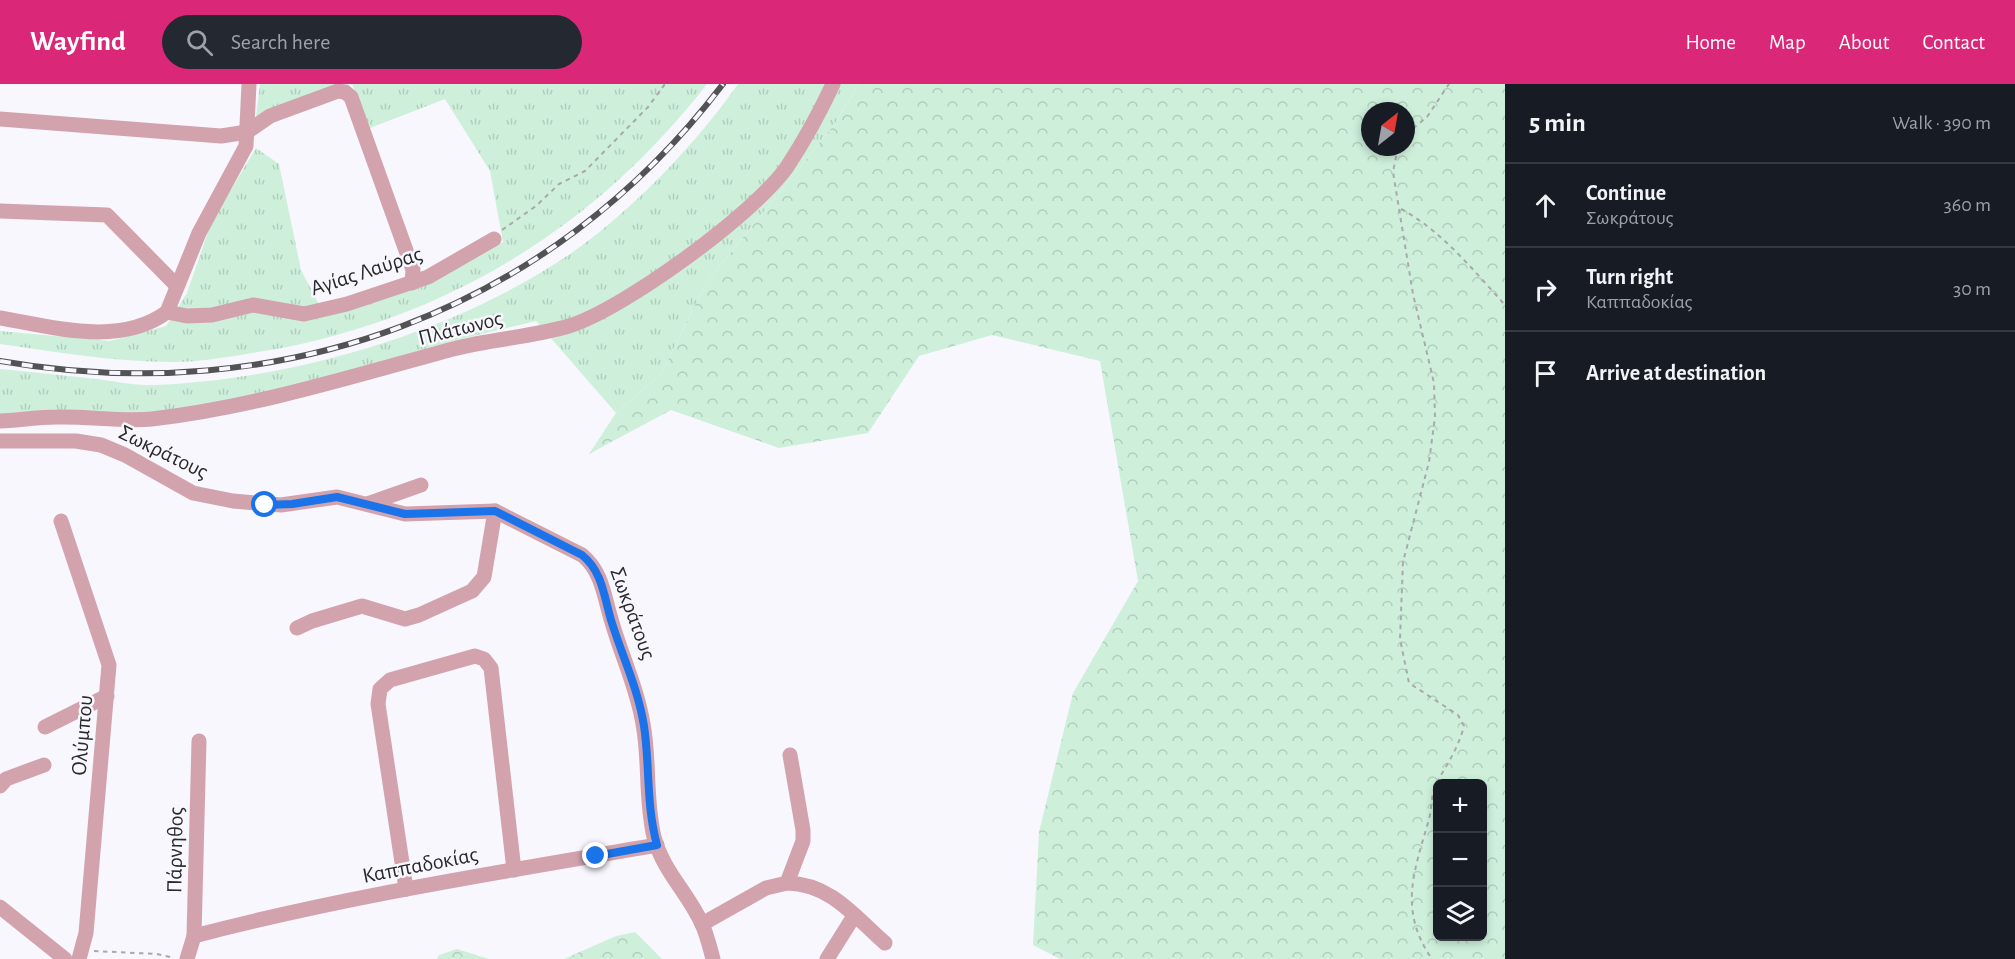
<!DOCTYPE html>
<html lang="en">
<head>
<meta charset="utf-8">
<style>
	:root { --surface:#171b24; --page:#242831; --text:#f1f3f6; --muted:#9ea1a6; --line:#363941; --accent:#db2777 }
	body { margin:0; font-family:"Alegreya Sans",sans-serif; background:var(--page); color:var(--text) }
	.controls { position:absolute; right:18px; bottom:18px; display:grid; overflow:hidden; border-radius:9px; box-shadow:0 3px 9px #0003 }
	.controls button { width:54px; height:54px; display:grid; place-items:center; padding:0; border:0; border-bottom:2px solid var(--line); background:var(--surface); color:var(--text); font:30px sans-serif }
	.compass { position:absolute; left:1361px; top:18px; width:54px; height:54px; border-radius:50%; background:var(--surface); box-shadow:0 3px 9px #0003; rotate:31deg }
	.stop { position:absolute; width:18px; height:18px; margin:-14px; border:4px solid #1a73e8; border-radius:50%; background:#fff }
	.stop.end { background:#1a73e8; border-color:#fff; box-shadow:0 2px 6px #0008 }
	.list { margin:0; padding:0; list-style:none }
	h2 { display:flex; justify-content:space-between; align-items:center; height:78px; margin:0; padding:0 24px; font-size:26px }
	h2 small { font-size:20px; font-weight:400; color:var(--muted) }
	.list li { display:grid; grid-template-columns:39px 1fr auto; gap:18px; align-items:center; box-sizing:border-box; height:84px; padding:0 24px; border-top:2px solid var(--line) }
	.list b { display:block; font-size:22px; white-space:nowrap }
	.list p { margin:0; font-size:20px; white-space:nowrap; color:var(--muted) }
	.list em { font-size:20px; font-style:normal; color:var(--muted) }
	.icon { flex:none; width:33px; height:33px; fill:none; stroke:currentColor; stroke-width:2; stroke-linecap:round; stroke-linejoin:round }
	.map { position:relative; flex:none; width:1505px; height:875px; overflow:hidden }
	header { display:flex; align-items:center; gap:36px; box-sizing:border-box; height:84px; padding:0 30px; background:var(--accent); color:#fff }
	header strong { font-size:28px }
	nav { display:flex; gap:33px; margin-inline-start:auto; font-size:21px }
	.search { width:420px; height:54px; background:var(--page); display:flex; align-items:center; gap:15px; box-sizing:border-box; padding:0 21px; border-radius:33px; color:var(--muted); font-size:22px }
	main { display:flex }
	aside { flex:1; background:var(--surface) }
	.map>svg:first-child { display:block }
	.grass { fill:url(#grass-tufts) }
	.forest { fill:url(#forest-crowns); fill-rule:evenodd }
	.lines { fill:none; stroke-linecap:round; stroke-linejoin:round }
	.path { stroke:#a9a9ad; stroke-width:2; stroke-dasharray:4.5 4.5; stroke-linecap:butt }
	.minor { stroke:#d3a3ad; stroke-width:15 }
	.rail-casing { stroke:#535355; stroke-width:6 }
	.rail { stroke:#f8f7fd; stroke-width:4; stroke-dasharray:11; stroke-linecap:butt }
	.route { stroke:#1a73e8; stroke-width:8 }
	.labels { text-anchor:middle; stroke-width:5; stroke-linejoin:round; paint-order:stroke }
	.street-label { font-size:22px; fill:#29292b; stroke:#f8f7fd }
</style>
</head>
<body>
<header>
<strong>Wayfind</strong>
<div class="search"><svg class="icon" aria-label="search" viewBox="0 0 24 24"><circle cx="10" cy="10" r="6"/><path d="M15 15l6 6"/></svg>Search here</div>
<nav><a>Home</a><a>Map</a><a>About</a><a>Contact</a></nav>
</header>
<main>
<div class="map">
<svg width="1505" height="875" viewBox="0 0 1505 875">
	<defs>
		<pattern id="grass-tufts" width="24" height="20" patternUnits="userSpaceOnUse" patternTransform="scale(1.5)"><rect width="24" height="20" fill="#cef0db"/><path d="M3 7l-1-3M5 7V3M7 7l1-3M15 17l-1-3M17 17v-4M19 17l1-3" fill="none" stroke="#b1cebc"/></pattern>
		<pattern id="forest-crowns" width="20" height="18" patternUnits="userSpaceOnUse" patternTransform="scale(1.5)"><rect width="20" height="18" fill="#cef0db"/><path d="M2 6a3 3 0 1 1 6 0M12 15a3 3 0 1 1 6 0" fill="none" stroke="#b1cebc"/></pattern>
	</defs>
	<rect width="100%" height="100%" fill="#f8f7fd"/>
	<g class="grass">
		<polygon points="260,0 343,0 256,33"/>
		<path d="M352,0H707C597,142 448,234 271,266C239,271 204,278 172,278C114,278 57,268 0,260V247L110,257L166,242L187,209L211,139L256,64L279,80L301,186L325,232L415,205L503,158L490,87L445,15L370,44Z"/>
		<path d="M738,0H859L834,41L706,199L661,290L616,329L536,237L449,258L399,276L251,314L153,329L0,331V285C35,288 69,292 104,296C120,298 137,302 154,301C298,295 466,246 584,160C640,118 698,57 738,0Z"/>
	</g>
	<g class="forest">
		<path d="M859,0H1505V875H1060L1033,861L1039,748L1073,609L1138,497L1100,277L992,251L919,272L868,349L779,364L671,326L589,370L616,329L661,290L706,199L834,41ZM1370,27H1406V63H1370ZM1438,700H1482V852H1438Z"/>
		<polygon points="635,848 662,875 564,875 616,852"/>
		<polygon points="457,865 489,875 437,875 439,871"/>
	</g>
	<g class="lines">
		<g class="path">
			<polyline points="1406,50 1427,33 1449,0"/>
			<path d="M1398,63L1393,88L1413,210L1434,299L1435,333L1429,378L1403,478L1400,555L1409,599L1458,631L1464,642C1458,665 1447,680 1436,700C1431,710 1432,725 1429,735C1414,788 1398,826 1432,875"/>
			<path d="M1401,125C1442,147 1474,187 1505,221"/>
			<polyline points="502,146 536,122 559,100 585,87 648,23 665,0"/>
			<polyline points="94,867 157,870 174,874"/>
		</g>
		<g class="minor">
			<polyline points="0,35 221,52 247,48 270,32 338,7 345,8 351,13 413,186 412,199"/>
			<polyline points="0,127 107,131 177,202"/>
			<polyline points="167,228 199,149 246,62 249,0"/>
			<path d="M0,234C53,243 120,263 167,228L187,232L212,231L253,221L304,230L347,220L428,193L494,155"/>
			<path d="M0,337C19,336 38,333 57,333C88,332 121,338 152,335C255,323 353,292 453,265C491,255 532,253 569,242C624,225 754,130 787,83C804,57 820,28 833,0"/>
			<path d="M0,357H76L101,361L125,371L193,409L233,417L281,421L337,413L405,430L495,427L582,471C602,487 604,512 611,535C621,571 637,603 643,640C650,677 645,715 654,753C663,787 688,809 702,840C707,851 710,864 713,875"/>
			<polyline points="367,420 421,401"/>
			<polyline points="61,437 109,581 86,849 79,875"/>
			<polyline points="297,544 312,537 362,522 405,535 419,531 472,507 484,493 495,427"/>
			<polyline points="45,643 107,612"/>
			<polyline points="0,702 6,695 44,681"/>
			<path d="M787,799C831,800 854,832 885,859"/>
			<polyline points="406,805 378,620 380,605 390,596 475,572 484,575 491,584 514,786"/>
			<polyline points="0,823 65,875"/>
			<polyline points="702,840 766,804 787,799 803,757 803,746 790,671"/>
			<path d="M194,852C346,812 502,788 657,761"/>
			<polyline points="187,875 194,852 199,657"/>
			<polyline points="827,875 854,832"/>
		</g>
		<g class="rail-casing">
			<path id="rail" d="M0,277C280,326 550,228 723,0"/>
		</g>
		<use href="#rail" class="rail"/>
	</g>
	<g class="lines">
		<path class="route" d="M265,421L292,420L337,413L405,430L495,427L582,471C602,487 604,512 611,536C622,572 638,604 644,642C650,682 646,721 657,761L596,772"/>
	</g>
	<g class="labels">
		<g class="street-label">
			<text transform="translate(366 186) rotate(-18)" y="8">Αγίας Λαύρας</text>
			<text transform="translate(460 243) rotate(-14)" y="8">Πλάτωνος</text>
			<text transform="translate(164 367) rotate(26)" y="8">Σωκράτους</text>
			<text transform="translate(634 529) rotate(70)" y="8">Σωκράτους</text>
			<text transform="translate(81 651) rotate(-85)" y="8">Ολύμπου</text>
			<text transform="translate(174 766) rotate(-89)" y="8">Πάρνηθος</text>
			<text transform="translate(420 780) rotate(-11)" y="8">Καππαδοκίας</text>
		</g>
	</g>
</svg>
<div class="controls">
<button>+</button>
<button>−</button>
<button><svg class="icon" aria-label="layers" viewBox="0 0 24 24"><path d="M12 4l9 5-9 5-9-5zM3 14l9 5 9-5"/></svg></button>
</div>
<svg class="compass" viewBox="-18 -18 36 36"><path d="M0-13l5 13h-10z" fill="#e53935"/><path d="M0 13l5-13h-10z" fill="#9ea1a6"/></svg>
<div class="stop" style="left:265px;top:421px"></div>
<div class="stop end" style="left:596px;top:772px"></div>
</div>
<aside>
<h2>5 min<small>Walk · 390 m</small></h2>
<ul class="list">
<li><svg class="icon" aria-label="ahead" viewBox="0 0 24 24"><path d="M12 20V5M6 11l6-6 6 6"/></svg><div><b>Continue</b><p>Σωκράτους</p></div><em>360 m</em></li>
<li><svg class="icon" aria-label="right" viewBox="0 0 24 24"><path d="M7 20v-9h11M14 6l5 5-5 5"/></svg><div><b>Turn right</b><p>Καππαδοκίας</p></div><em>30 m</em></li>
<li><svg class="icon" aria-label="arrive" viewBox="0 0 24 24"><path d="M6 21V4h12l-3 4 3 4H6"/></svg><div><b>Arrive at destination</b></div></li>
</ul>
</aside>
</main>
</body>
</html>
